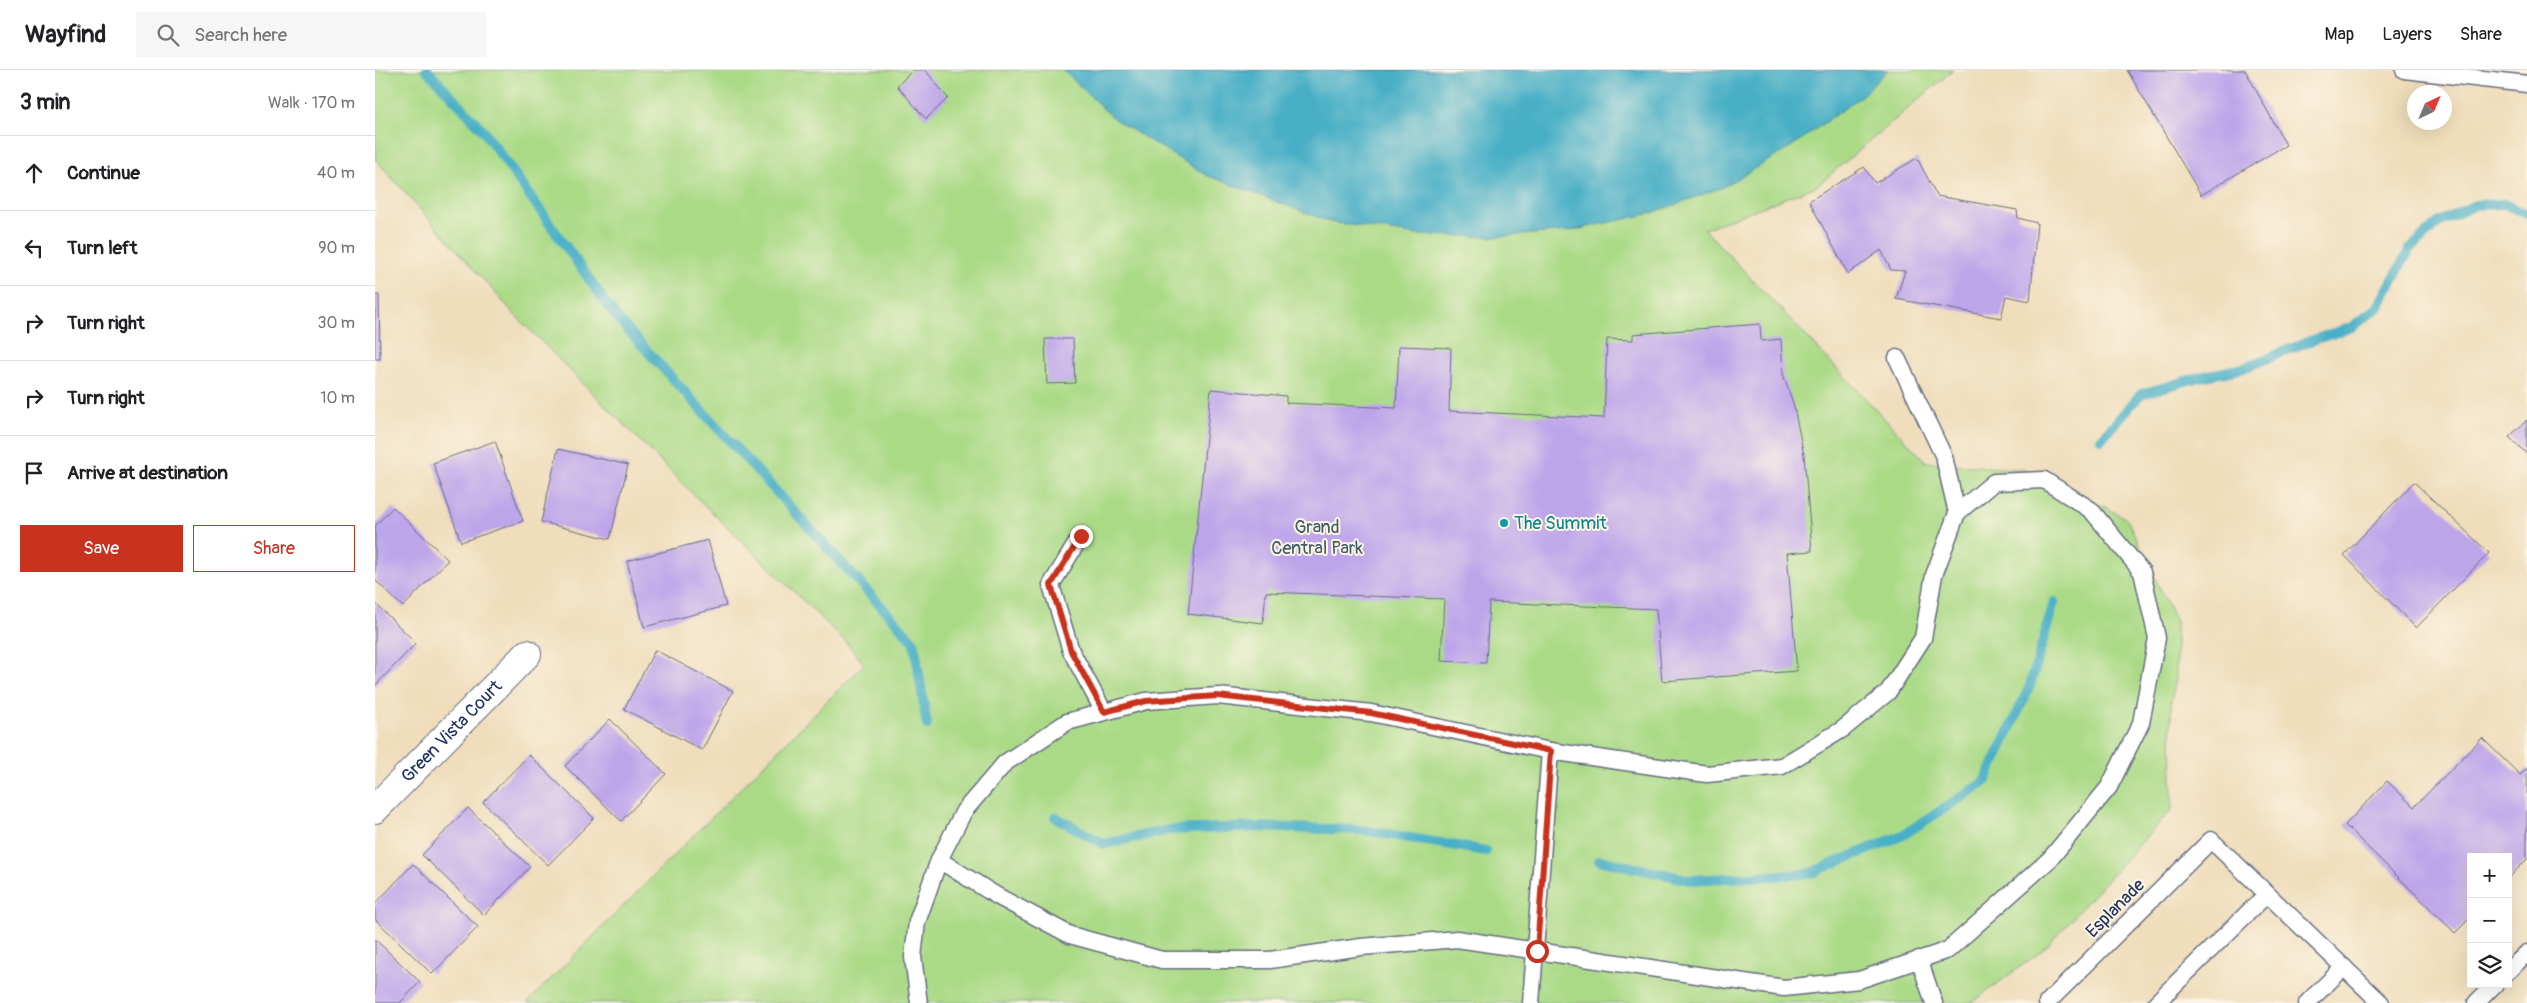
<!DOCTYPE html>
<html lang="en">
<head>
<meta charset="utf-8">
<style>
	:root { --surface:#fff; --page:#f6f6f6; --text:#202124; --muted:#757577; --line:#e0e0e0; --accent:#c8321e }
	body { margin:0; font-family:Pangolin,sans-serif; background:var(--page); color:var(--text) }
	.controls { position:absolute; right:15px; bottom:15px; display:grid; overflow:hidden; border-radius:0px; box-shadow:0 5px 20px #0002 }
	.controls button { width:45px; height:45px; display:grid; place-items:center; padding:0; border:0; border-bottom:1px solid var(--line); background:var(--surface); color:var(--text); font:25px sans-serif }
	.compass { position:absolute; left:2032px; top:15px; width:45px; height:45px; border-radius:50%; background:var(--surface); box-shadow:0 5px 20px #0002; rotate:44deg }
	.stop { position:absolute; width:15px; height:15px; margin:-11px; border:4px solid #c8321e; border-radius:50%; background:#fff }
	.stop.end { background:#c8321e; border-color:#fff; box-shadow:0 1px 5px #0008 }
	.list { margin:0; padding:0; list-style:none }
	h2 { display:flex; justify-content:space-between; align-items:center; height:65px; margin:0; padding:0 20px; font-size:21px }
	h2 small { font-size:16px; font-weight:400; color:var(--muted) }
	.list li { display:grid; grid-template-columns:32px 1fr auto; gap:15px; align-items:center; box-sizing:border-box; height:75px; padding:0 20px; border-top:1px solid var(--line) }
	.list b { display:block; font-size:19px; white-space:nowrap }
	.list em { font-size:16px; font-style:normal; color:var(--muted) }
	.actions { display:flex; gap:10px; padding:15px 20px }
	.actions a { flex:1; padding:11px 0; border:1px solid var(--accent); border-radius:0px; text-align:center; font-size:18px; color:var(--accent) }
	.actions .main { background:var(--accent); color:#fff }
	.icon { flex:none; width:28px; height:28px; fill:none; stroke:currentColor; stroke-width:2; stroke-linecap:round; stroke-linejoin:round }
	.map { position:relative; flex:none; width:2152px; height:933px; overflow:hidden }
	header { display:flex; align-items:center; gap:30px; box-sizing:border-box; height:70px; padding:0 25px; background:var(--surface); border-bottom:1px solid var(--line) }
	header strong { font-size:24px }
	nav { display:flex; gap:28px; margin-inline-start:auto; font-size:18px }
	.search { width:350px; height:45px; background:var(--page); display:flex; align-items:center; gap:12px; box-sizing:border-box; padding:0 18px; border-radius:0px; color:var(--muted); font-size:19px }
	main { display:flex }
	aside { flex:1; background:var(--surface) }
	.map>svg:first-child { display:block }
	.green { fill:#abda87; stroke:#638472 }
	.water { fill:#46afc6; stroke:#306f92 }
	.lines { fill:none; stroke-linecap:round; stroke-linejoin:round }
	.stream { stroke:#46afc6; stroke-width:10 }
	.building { fill:#bda5ea }
	.service-casing { stroke:#656c7f; stroke-width:19 }
	.minor-casing { stroke:#656c7f; stroke-width:30 }
	.service { stroke:#fff; stroke-width:16 }
	.minor { stroke:#fff; stroke-width:28 }
	.route { stroke:#c8321e; stroke-width:6 }
	.culture-dot { fill:#0f9aa8; stroke:#fcf5e5; stroke-width:2 }
	.labels { text-anchor:middle; stroke-width:4; stroke-linejoin:round; paint-order:stroke }
	.culture-label { font-size:18px; fill:#0d838f; stroke:#fcf5e5; text-anchor:start }
	.park-label { font-size:18px; fill:#3f5a68; stroke:#fcf5e5 }
	.street-label { font-size:18px; fill:#1b2f5e; stroke:#fcf5e5 }
</style>
</head>
<body>
<header>
<strong>Wayfind</strong>
<div class="search"><svg class="icon" aria-label="search" viewBox="0 0 24 24"><circle cx="10" cy="10" r="6"/><path d="M15 15l6 6"/></svg>Search here</div>
<nav><a>Map</a><a>Layers</a><a>Share</a></nav>
</header>
<main>
<aside>
<h2>3 min<small>Walk · 170 m</small></h2>
<ul class="list">
<li><svg class="icon" aria-label="ahead" viewBox="0 0 24 24"><path d="M12 20V5M6 11l6-6 6 6"/></svg><div><b>Continue</b></div><em>40 m</em></li>
<li><svg class="icon" aria-label="left" viewBox="0 0 24 24"><path d="M17 20v-9H6M10 6l-5 5 5 5"/></svg><div><b>Turn left</b></div><em>90 m</em></li>
<li><svg class="icon" aria-label="right" viewBox="0 0 24 24"><path d="M7 20v-9h11M14 6l5 5-5 5"/></svg><div><b>Turn right</b></div><em>30 m</em></li>
<li><svg class="icon" aria-label="right" viewBox="0 0 24 24"><path d="M7 20v-9h11M14 6l5 5-5 5"/></svg><div><b>Turn right</b></div><em>10 m</em></li>
<li><svg class="icon" aria-label="arrive" viewBox="0 0 24 24"><path d="M6 21V4h12l-3 4 3 4H6"/></svg><div><b>Arrive at destination</b></div></li>
</ul>
<div class="actions"><a class="main">Save</a><a>Share</a></div>
</aside>
<div class="map">
<svg width="2152" height="933" viewBox="0 0 2152 933">
	<rect width="100%" height="100%" fill="#fcf5e5"/>
	<filter id="ink" filterUnits="userSpaceOnUse"><feTurbulence type="fractalNoise" baseFrequency=".02" numOctaves="2"/><feDisplacementMap in="SourceGraphic" scale="10" xChannelSelector="R" yChannelSelector="G"/><feConvolveMatrix kernelMatrix="1 2 1 2 8 2 1 2 1" color-interpolation-filters="sRGB"/></filter>
	<filter id="wash" filterUnits="userSpaceOnUse"><feTurbulence type="fractalNoise" baseFrequency=".0096" numOctaves="4" result="noise"/><feDisplacementMap in="SourceGraphic" scale="20" xChannelSelector="R" yChannelSelector="G"/><feGaussianBlur stdDeviation="1.12" result="paint"/><feColorMatrix in="noise" values="0 0 0 0 0 0 0 0 0 0 0 0 0 0 0 0 0 1.4 0 .05"/><feComposite in="paint" operator="in"/></filter>
	<g filter="url(#wash)">
		<rect width="100%" height="100%" fill="#efddbb"/>
		<polygon class="green" points="0,0 1578,0 1442,116 1329,159 1551,392 1664,401 1752,449 1801,552 1801,609 1796,631 1797,739 1668,880 1596,933 152,933 489,594 469,570 315,421 142,247 0,89"/>
		<polygon class="water" points="688,0 1513,0 1485,27 1410,81 1348,117 1277,143 1195,161 1120,167 1043,165 955,152 831,105 739,49"/>
		<g class="lines">
			<g class="stream">
				<polyline points="52,0 108,60 241,247 539,572 552,655"/>
				<polyline points="1726,369 1766,324 1825,307 1869,298 1932,272 1977,257 2002,238 2035,179 2063,153 2100,135 2129,134 2152,144"/>
				<polyline points="680,747 729,774 794,760 881,757 988,760 1111,781"/>
				<polyline points="1224,790 1315,810 1433,804 1528,765 1610,712 1655,616 1679,532"/>
			</g>
		</g>
		<g id="blocks">
			<g class="building">
				<polygon points="538,0 550,0 573,28 551,49 522,16"/>
				<polygon points="1752,0 1870,0 1911,75 1826,125"/>
				<polygon points="1542,88 1562,126 1642,140 1643,148 1662,153 1655,231 1631,226 1626,248 1521,229 1530,201 1516,200 1506,180 1473,204 1434,131 1489,97 1500,113"/>
				<polygon points="0,225 4,225 5,289 0,289"/>
				<polygon points="1385,254 1386,271 1406,269 1408,304 1418,333 1429,385 1437,481 1412,483 1422,601 1287,611 1281,539 1114,532 1111,593 1066,591 1069,529 891,522 888,553 813,544 836,319 911,326 911,333 1021,338 1024,276 1076,278 1074,341 1229,348 1232,269 1258,270 1258,264"/>
				<polygon points="670,269 698,269 700,313 672,314"/>
				<polygon points="2152,350 2152,384 2134,367"/>
				<polygon points="120,371 148,451 86,472 58,393"/>
				<polygon points="183,379 253,395 235,469 166,452"/>
				<polygon points="2039,412 2114,483 2041,558 1969,485"/>
				<polygon points="18,437 73,490 28,537 0,510 0,456"/>
				<polygon points="333,470 351,536 269,557 252,491"/>
				<polygon points="0,533 41,573 0,616"/>
				<polygon points="280,580 358,621 327,680 249,639"/>
				<polygon points="235,649 291,704 246,751 190,696"/>
				<polygon points="2107,668 2145,705 2152,698 2152,789 2133,809 2133,787 2096,787 2096,847 2080,863 1970,755 2012,711 2039,737"/>
				<polygon points="154,685 219,748 173,795 108,732"/>
				<polygon points="93,738 155,797 109,845 47,785"/>
				<polygon points="38,794 103,857 57,904 0,849 0,834"/>
				<polygon points="0,869 45,912 25,933 0,933"/>
			</g>
		</g>
	</g>
	<g filter="url(#ink)">
		<use href="#blocks" fill-opacity="0" stroke="#656c7f" stroke-width="1"/>
		<g class="lines">
			<g class="service-casing">
				<g id="service">
					<polyline points="2029,0 2152,14"/>
					<polyline points="1522,288 1569,387 1582,443"/>
					<polyline points="706,466 676,515 696,581 729,642"/>
					<polyline points="1544,889 1559,933"/>
					<polyline points="2133,901 2152,883"/>
					<polyline points="544,933 538,887 542,852 564,790 589,741 630,693 692,652 771,631 843,626 996,643 1175,681 1332,704 1407,696 1468,659 1513,622 1548,568 1559,505 1582,443 1619,412 1669,410 1716,440 1767,502 1782,568 1766,653 1734,717 1675,789 1573,880 1484,910 1409,918 1082,869 986,877 895,890 787,890 695,865 622,826 564,790"/>
					<polyline points="1156,933 1175,681"/>
					<polyline points="1672,933 1836,770 2006,933"/>
					<polyline points="1781,933 1892,824"/>
					<polyline points="1932,933 1969,897"/>
					<polyline points="2101,933 2120,914"/>
				</g>
			</g>
			<g class="minor-casing">
				<g id="minor">
					<path id="s1" d="M0,739L152,584"/>
				</g>
			</g>
			<use href="#service" class="service"/>
			<use href="#minor" class="minor"/>
		</g>
	</g>
	<g class="lines" filter="url(#ink)">
		<polyline class="route" points="706,466 676,515 696,581 729,642 771,631 842,626 996,643 1176,681 1162,881"/>
	</g>
	<circle class="culture-dot" cx="1129" cy="453" r="5"/>
	<g class="labels">
		<g class="culture-label">
			<text x="1139" y="459">The Summit</text>
		</g>
		<g class="park-label">
			<text x="942" y="463">Grand<tspan x="942" dy="21">Central Park</tspan></text>
		</g>
		<g class="street-label">
			<text dy="6" stroke="none"><textPath href="#s1" startOffset="109">Green Vista Court</textPath></text>
			<text transform="translate(1740 838) rotate(-45)" y="6">Esplanade</text>
		</g>
	</g>
</svg>
<div class="controls">
<button>+</button>
<button>−</button>
<button><svg class="icon" aria-label="layers" viewBox="0 0 24 24"><path d="M12 4l9 5-9 5-9-5zM3 14l9 5 9-5"/></svg></button>
</div>
<svg class="compass" viewBox="-18 -18 36 36"><path d="M0-13l5 13h-10z" fill="#e53935"/><path d="M0 13l5-13h-10z" fill="#757577"/></svg>
<div class="stop" style="left:1162px;top:881px"></div>
<div class="stop end" style="left:706px;top:466px"></div>
</div>
</main>
</body>
</html>
